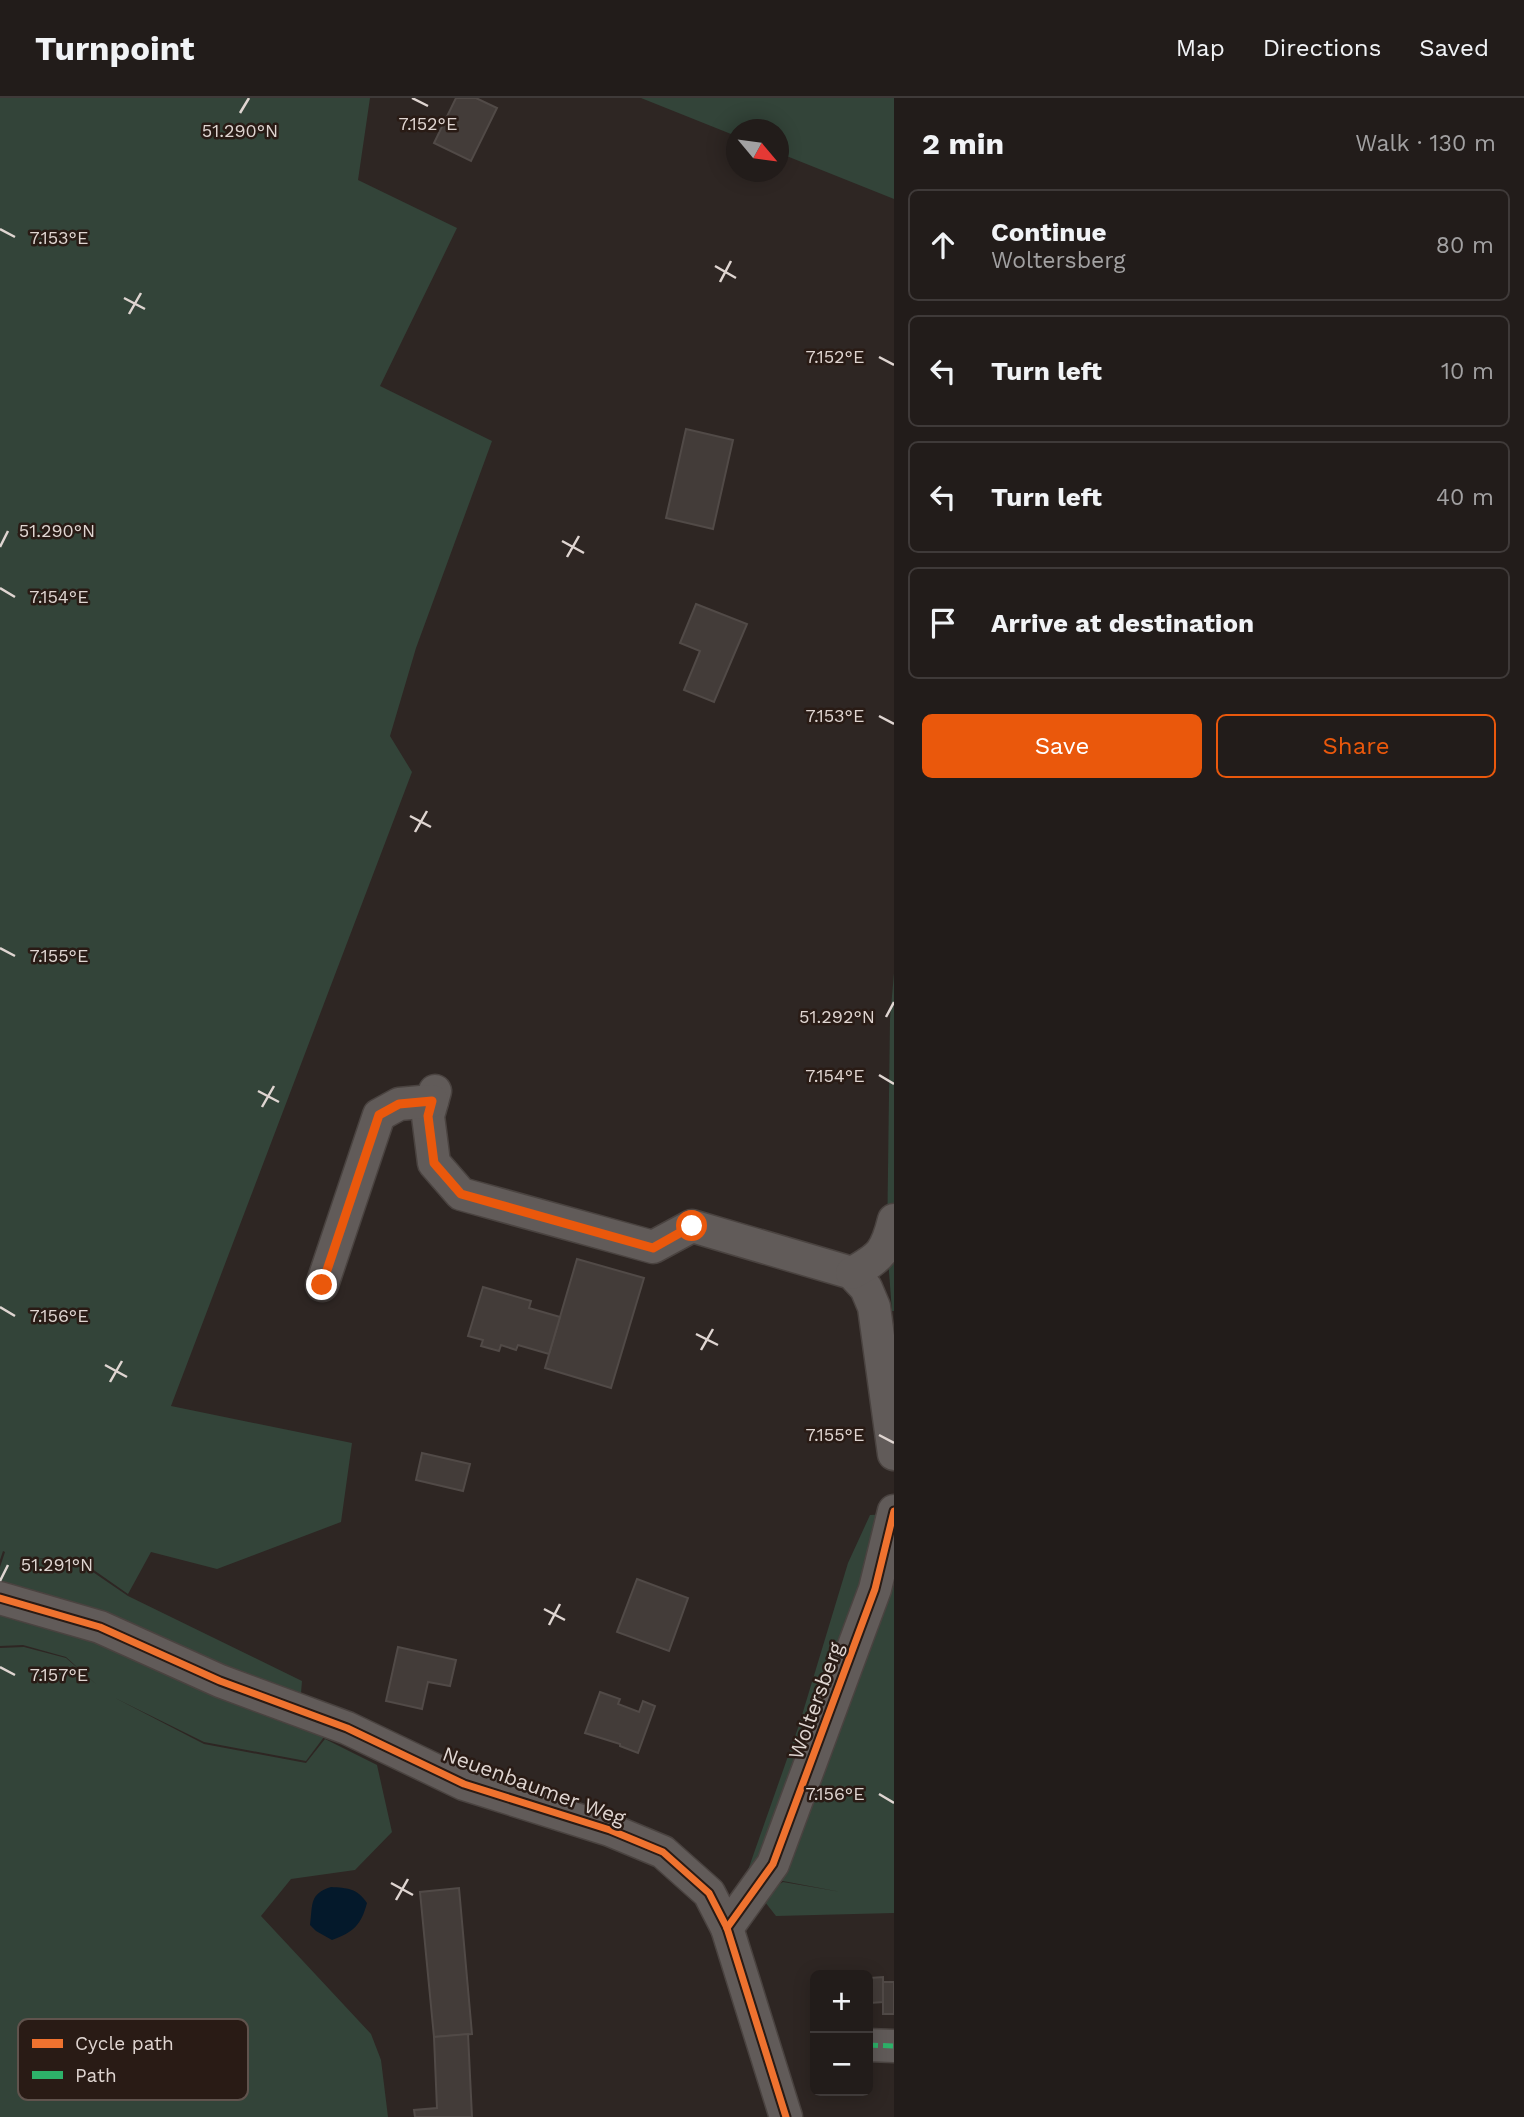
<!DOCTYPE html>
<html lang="en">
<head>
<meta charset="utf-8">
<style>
	:root { --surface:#221c1a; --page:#2e2927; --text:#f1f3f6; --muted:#a2a1a2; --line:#3f3a39; --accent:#ea580c }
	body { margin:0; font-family:"Work Sans",sans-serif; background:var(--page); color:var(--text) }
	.controls { position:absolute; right:21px; bottom:21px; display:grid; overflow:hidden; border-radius:10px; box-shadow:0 4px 18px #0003 }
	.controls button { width:63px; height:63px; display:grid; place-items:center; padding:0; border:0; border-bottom:2px solid var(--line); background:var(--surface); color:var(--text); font:35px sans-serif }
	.compass { position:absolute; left:726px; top:21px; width:63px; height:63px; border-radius:50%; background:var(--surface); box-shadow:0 4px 18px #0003; rotate:119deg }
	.stop { position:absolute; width:21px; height:21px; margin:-16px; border:5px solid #ea580c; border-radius:50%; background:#fff }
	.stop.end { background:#ea580c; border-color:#fff; box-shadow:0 2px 7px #0008 }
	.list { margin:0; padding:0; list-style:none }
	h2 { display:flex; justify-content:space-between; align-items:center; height:91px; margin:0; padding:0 28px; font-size:30px }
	h2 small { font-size:23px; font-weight:400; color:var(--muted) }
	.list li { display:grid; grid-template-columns:46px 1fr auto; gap:21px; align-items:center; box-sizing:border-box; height:112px; margin:0 14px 14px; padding:0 14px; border:2px solid var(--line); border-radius:10px }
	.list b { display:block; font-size:26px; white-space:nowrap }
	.list p { margin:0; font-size:23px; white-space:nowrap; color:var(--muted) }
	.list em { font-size:23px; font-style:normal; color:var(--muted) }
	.actions { display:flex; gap:14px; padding:21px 28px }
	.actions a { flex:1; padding:16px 0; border:2px solid var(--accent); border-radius:10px; text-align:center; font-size:24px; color:var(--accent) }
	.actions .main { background:var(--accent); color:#fff }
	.icon { flex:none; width:38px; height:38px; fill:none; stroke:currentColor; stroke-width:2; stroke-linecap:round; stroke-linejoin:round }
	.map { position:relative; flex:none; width:894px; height:2019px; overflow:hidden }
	header { display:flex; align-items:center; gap:42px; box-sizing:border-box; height:98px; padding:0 35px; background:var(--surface); border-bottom:2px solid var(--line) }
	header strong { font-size:33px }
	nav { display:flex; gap:38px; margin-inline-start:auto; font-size:24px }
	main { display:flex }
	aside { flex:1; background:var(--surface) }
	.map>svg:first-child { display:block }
	.green { fill:#334439 }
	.water { fill:#04192b }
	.building { fill:#433c39; stroke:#514a47; stroke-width:2 }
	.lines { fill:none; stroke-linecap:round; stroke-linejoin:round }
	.minor-casing { stroke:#4a4340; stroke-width:35 }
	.minor { stroke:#615b59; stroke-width:32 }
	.quiet { stroke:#2db169; stroke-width:5; stroke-dasharray:10 5; stroke-linecap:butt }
	.cycleway-casing { stroke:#291b15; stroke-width:11 }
	.cycleway { stroke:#ef722f; stroke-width:7 }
	.route { stroke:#ea580c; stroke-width:9 }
	.ticks { fill:none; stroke:#dfd5d1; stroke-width:2.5 }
	.labels { text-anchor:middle; stroke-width:5; stroke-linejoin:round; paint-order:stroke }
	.street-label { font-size:21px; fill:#dfd5d1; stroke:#291b15 }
	.key { fill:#291b15; stroke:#60534d; stroke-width:2 }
	.key-label { font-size:19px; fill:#dfd5d1 }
	.ticks-label { font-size:18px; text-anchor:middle; fill:#dfd5d1; stroke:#291b15; stroke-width:5; stroke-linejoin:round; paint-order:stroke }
</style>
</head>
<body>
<header>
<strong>Turnpoint</strong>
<nav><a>Map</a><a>Directions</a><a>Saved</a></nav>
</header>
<main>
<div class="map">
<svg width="894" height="2019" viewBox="0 0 894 2019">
	<rect width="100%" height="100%" fill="#2e2623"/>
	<g class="green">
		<polygon points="0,0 370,0 358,82 457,130 380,288 492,343 416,550 390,638 412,674 171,1308 352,1345 341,1424 217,1471 151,1454 128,1496 88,1468 28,1458 87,1470 128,1498 302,1583 301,1595 290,1621 324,1639 306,1663 204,1644 115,1600 204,1646 306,1665 325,1641 377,1667 392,1734 355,1772 291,1781 261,1818 371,1936 381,1962 388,2019 0,2019 0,1550 24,1549 66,1560 97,1587 66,1559 23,1547 0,1548 0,1469 5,1454 3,1453 0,1462"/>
		<polygon points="641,0 894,0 894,101 779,55 778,32 736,32 736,38"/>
		<polygon points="894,875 894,1213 892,1213 887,1148 890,921"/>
		<polygon points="894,1416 894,1815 776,1818 765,1804 767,1794 783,1784 841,1794 783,1783 748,1772 799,1627 848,1465 870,1417"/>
	</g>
	<path class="water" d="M331,1789C347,1790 357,1790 367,1805C361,1827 354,1834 332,1842L316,1833L310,1827C313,1806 309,1796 331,1789Z"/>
	<g class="building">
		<polygon points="456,0 476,0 497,10 471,63 434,45"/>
		<polygon points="686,331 733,342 713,431 666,420"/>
		<polygon points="696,506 747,526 714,604 684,592 700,553 680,545"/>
		<polygon points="577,1161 644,1180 611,1290 545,1270"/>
		<polygon points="483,1189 531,1203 529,1210 560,1219 549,1256 518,1247 516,1252 501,1247 499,1253 481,1248 483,1242 468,1238"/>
		<polygon points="422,1355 470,1366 463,1393 416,1382"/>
		<polygon points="637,1481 688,1500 669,1553 617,1534"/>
		<polygon points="398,1549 456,1562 450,1588 428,1584 422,1611 386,1603"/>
		<polygon points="600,1594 620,1601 618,1606 639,1614 643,1603 655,1608 638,1655 620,1648 620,1646 585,1635"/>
		<polygon points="459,1790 472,1936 434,1939 420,1794"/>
		<polygon points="883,1879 883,1904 870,1905 870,1880"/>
		<rect x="868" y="1880" width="2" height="54"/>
		<rect x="883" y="1884" width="11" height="32"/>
		<polygon points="468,1936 472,2019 415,2019 414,2012 437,2010 434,1939"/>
	</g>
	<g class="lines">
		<g class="minor-casing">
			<g id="minor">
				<polyline points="435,993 428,1018 434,1065 461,1096 653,1149 692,1128 852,1175 866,1190 874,1209 894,1356"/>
				<path d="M852,1175C881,1159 886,1154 894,1122"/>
				<polyline points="322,1187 379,1017 399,1006 432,1003"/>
				<polyline points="0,1500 100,1529 220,1583 347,1630 464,1686 610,1732 663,1754 709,1795 727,1830 786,2019"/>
				<polyline points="727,1830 773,1766 875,1491 894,1413"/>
				<polyline points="868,1947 894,1948"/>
			</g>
		</g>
		<use href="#minor" class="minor"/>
		<polyline class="quiet" points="868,1947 894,1948"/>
		<g class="cycleway-casing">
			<g id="cycleway">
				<polyline points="0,1500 100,1529 220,1583 347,1630 464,1686 610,1732 663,1754 709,1795 727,1830 786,2019"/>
				<polyline points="727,1830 773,1766 875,1491 894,1413"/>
			</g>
		</g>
		<use href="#cycleway" class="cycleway"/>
	</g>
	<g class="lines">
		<polyline class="route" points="322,1187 379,1017 399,1006 432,1003 428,1018 434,1065 461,1096 653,1150 692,1128"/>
	</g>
	<path class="ticks" d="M412,0L428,8M240,15L249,0M0,131L15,139M715,168L736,180M720,184L731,163M124,200L145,211M129,216L141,195M879,259L894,267M562,443L584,455M0,449L8,433M567,459L579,438M0,490L15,499M879,618L894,626M410,718L431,729M415,734L427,713M0,850L15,858M886,919L894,904M879,977L894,986M258,993L279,1004M262,1009L274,988M0,1209L15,1218M696,1236L718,1247M701,1252L713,1231M105,1267L127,1279M110,1284L122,1263M879,1337L894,1345M0,1483L8,1467M544,1511L565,1522M549,1527L560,1506M0,1569L15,1577M879,1696L894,1705M391,1785L413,1797M396,1802L408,1781"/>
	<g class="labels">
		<g class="street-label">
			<text transform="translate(816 1603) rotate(-70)" y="7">Woltersberg</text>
			<text transform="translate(534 1688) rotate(20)" y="7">Neuenbaumer Weg</text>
		</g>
	</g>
	<rect x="18" y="1921" width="230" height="81" rx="10" class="key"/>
	<rect x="32" y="1941" width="31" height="9" fill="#ef722f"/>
	<rect x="32" y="1973" width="31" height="8" fill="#2db169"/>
	<g class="key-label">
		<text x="75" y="1952">Cycle path</text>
		<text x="75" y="1984">Path</text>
	</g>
	<g class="ticks-label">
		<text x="428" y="32">7.152°E</text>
		<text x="240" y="39">51.290°N</text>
		<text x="59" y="146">7.153°E</text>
		<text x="835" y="265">7.152°E</text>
		<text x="57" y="439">51.290°N</text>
		<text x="59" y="505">7.154°E</text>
		<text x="835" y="624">7.153°E</text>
		<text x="59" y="864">7.155°E</text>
		<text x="837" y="925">51.292°N</text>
		<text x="835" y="984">7.154°E</text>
		<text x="59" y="1224">7.156°E</text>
		<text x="835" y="1343">7.155°E</text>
		<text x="57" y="1473">51.291°N</text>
		<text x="59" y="1583">7.157°E</text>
		<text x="835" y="1702">7.156°E</text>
	</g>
</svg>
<div class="controls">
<button>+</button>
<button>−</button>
</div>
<svg class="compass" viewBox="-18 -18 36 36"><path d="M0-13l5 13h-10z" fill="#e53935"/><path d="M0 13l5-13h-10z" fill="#a2a1a2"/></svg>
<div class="stop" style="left:692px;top:1128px"></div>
<div class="stop end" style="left:322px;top:1187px"></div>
</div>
<aside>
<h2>2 min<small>Walk · 130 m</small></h2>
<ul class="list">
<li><svg class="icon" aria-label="ahead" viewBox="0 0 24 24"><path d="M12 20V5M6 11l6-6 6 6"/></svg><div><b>Continue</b><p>Woltersberg</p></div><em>80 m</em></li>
<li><svg class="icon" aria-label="left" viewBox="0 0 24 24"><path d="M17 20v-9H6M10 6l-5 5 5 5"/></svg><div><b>Turn left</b></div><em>10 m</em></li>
<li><svg class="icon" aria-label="left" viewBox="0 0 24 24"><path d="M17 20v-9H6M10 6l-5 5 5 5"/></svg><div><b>Turn left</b></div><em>40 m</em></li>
<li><svg class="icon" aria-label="arrive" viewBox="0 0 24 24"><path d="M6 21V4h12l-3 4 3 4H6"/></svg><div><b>Arrive at destination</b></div></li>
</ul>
<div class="actions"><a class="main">Save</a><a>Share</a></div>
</aside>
</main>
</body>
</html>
